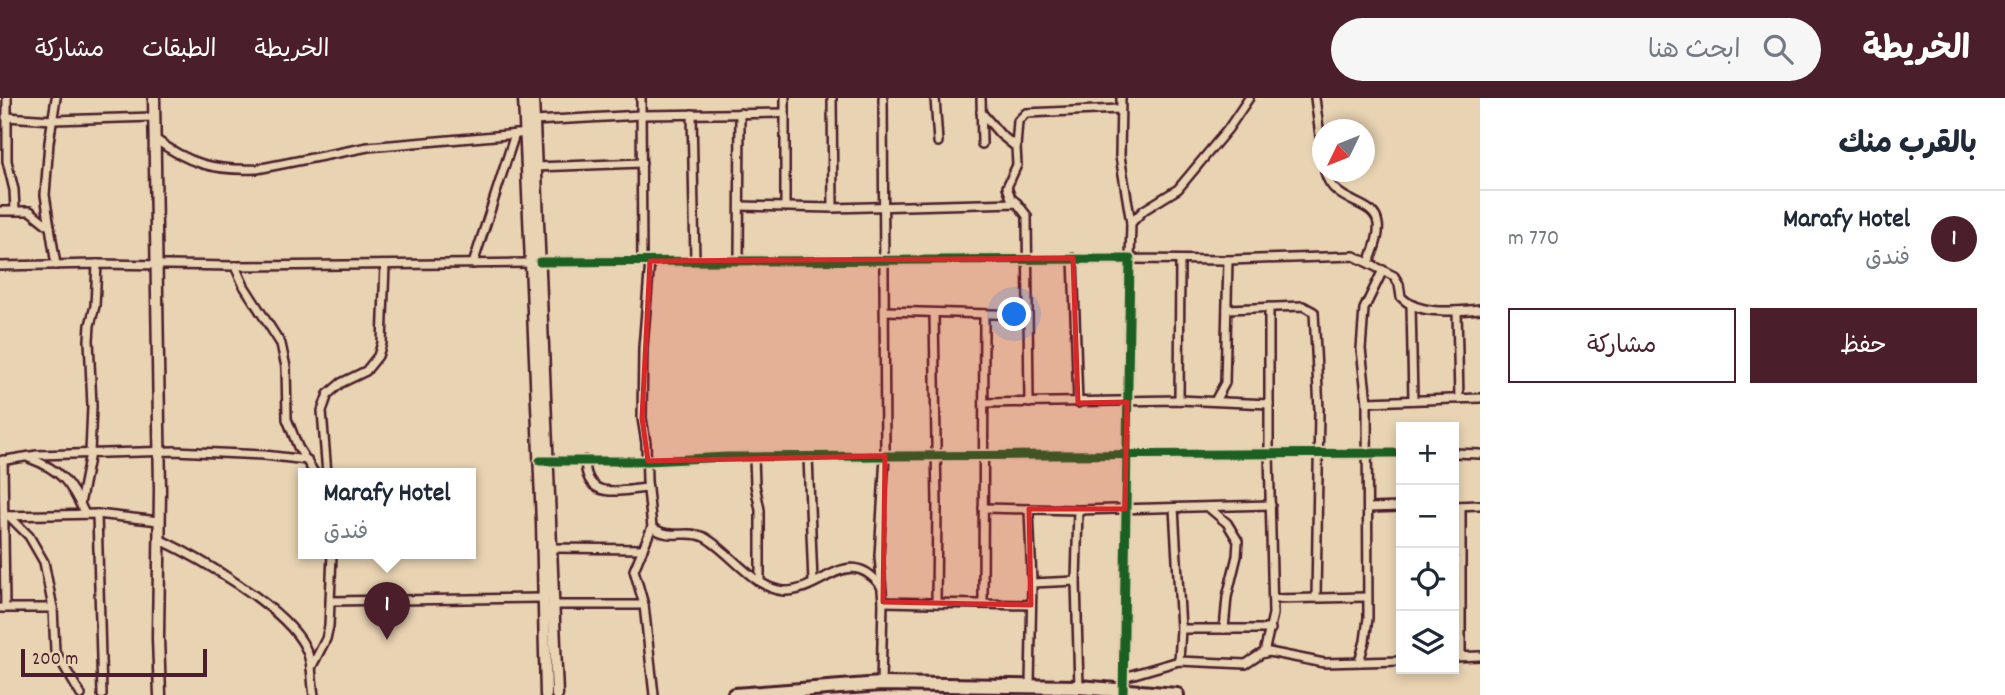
<!DOCTYPE html>
<html lang="ar">
<head>
<meta charset="utf-8">
<style>
	:root { --surface:#fff; --page:#f6f6f7; --text:#1f2937; --muted:#747a83; --line:#e0e1e3; --accent:#4a1f2b }
	body { margin:0; font-family:Dekko,"Playpen Sans Arabic",sans-serif; background:var(--page); color:var(--text); direction:rtl }
	.controls { position:absolute; right:21px; bottom:21px; display:grid; overflow:hidden; border-radius:0px; box-shadow:0 4px 10px #0003 }
	.controls button { width:63px; height:63px; display:grid; place-items:center; padding:0; border:0; border-bottom:2px solid var(--line); background:var(--surface); color:var(--text); font:35px sans-serif }
	.compass { position:absolute; left:1312px; top:21px; width:63px; height:63px; border-radius:50%; background:var(--surface); box-shadow:0 4px 10px #0003; rotate:227deg }
	.scale { position:absolute; left:21px; bottom:18px; width:186px; box-sizing:border-box; padding-left:7px; border:4px solid #4a1f2b; border-top:0; font-size:19px; line-height:24px; white-space:nowrap; color:#4a1f2b; -webkit-text-stroke:5px #e8d3b2; paint-order:stroke }
	.you { position:absolute; left:1015px; top:217px; width:24px; height:24px; margin:-18px; border:5px solid #fff; border-radius:50%; background:#1a73e8; box-shadow:0 0 0 10px #1a73e833 }
	.badge { display:grid; place-items:center; width:46px; height:46px; border-radius:50%; background:var(--accent); color:#fff; font-size:23px; font-weight:700 }
	.pin { position:absolute; translate:-50% -58px; filter:drop-shadow(0 2px 4px #0008) }
	.pin::after { content:''; position:absolute; top:37px; width:24px; height:21px; background:inherit; clip-path:polygon(0 0,100% 0,50% 100%) }
	.popup { position:absolute; left:298px; top:370px; width:178px; height:91px; box-sizing:border-box; display:grid; place-content:center; border-radius:0px; background:var(--surface); filter:drop-shadow(0 2px 5px #0005); font-size:23px; white-space:nowrap; color:var(--muted) }
	.popup b { font-size:26px; color:var(--text) }
	.popup::after { content:''; position:absolute; left:50%; top:100%; margin-left:-14px; border:14px solid transparent; border-top-color:var(--surface) }
	.list { margin:0; padding:0; list-style:none }
	h2 { display:flex; justify-content:space-between; align-items:center; height:91px; margin:0; padding:0 28px; font-size:30px }
	h2 small { font-size:23px; font-weight:400; color:var(--muted) }
	.list li { display:grid; grid-template-columns:46px 1fr auto; gap:21px; align-items:center; box-sizing:border-box; height:98px; padding:0 28px; border-top:2px solid var(--line) }
	.list b { display:block; font-size:26px; white-space:nowrap }
	.list p { margin:0; font-size:23px; white-space:nowrap; color:var(--muted) }
	.list em { font-size:23px; font-style:normal; color:var(--muted) }
	.actions { display:flex; gap:14px; padding:21px 28px }
	.actions a { flex:1; padding:16px 0; border:2px solid var(--accent); border-radius:0px; text-align:center; font-size:24px; color:var(--accent) }
	.actions .main { background:var(--accent); color:#fff }
	.icon { flex:none; width:38px; height:38px; fill:none; stroke:currentColor; stroke-width:2; stroke-linecap:round; stroke-linejoin:round }
	.map { position:relative; flex:none; width:1480px; height:597px; overflow:hidden; direction:ltr }
	header { display:flex; align-items:center; gap:42px; box-sizing:border-box; height:98px; padding:0 35px; background:var(--accent); color:#fff }
	header strong { font-size:33px }
	nav { display:flex; gap:38px; margin-inline-start:auto; font-size:24px }
	.search { width:490px; height:63px; background:var(--page); display:flex; align-items:center; gap:18px; box-sizing:border-box; padding:0 24px; border-radius:38px; color:var(--muted); font-size:26px }
	main { display:flex }
	aside { flex:1; background:var(--surface) }
	.map>svg:first-child { display:block }
	.lines { fill:none; stroke-linecap:round; stroke-linejoin:round }
	.street-casing { stroke:#4a1f2b; stroke-width:12 }
	.secondary-casing { stroke:#4a1f2b; stroke-width:15 }
	.highway-casing { stroke:#4a1f2b; stroke-width:18 }
	.street { stroke:#e8d3b2; stroke-width:7 }
	.secondary { stroke:#e8d3b2; stroke-width:10 }
	.highway { stroke:#e8d3b2; stroke-width:12 }
	.cycleway-casing { stroke:#e8d3b2; stroke-width:13 }
	.cycleway { stroke:#1b5e20; stroke-width:9 }
	.marked { fill:#d62828; fill-opacity:0.2; stroke:#d62828; stroke-width:5; stroke-linejoin:round }
</style>
</head>
<body>
<header>
<strong>الخريطة</strong>
<div class="search"><svg class="icon" aria-label="search" viewBox="0 0 24 24"><circle cx="10" cy="10" r="6"/><path d="M15 15l6 6"/></svg>ابحث هنا</div>
<nav><a>الخريطة</a><a>الطبقات</a><a>مشاركة</a></nav>
</header>
<main>
<aside>
<h2>بالقرب منك<small></small></h2>
<ul class="list">
<li><span class="badge">1</span><div><b>Marafy Hotel</b><p>فندق</p></div><em>770 m</em></li>
</ul>
<div class="actions"><a class="main">حفظ</a><a>مشاركة</a></div>
</aside>
<div class="map">
<svg width="1480" height="597" viewBox="0 0 1480 597">
	<rect width="100%" height="100%" fill="#e8d3b2"/>
	<filter id="ink" filterUnits="userSpaceOnUse"><feTurbulence type="fractalNoise" baseFrequency=".0143" numOctaves="2"/><feDisplacementMap in="SourceGraphic" scale="14" xChannelSelector="R" yChannelSelector="G"/><feConvolveMatrix kernelMatrix="1 2 1 2 8 2 1 2 1" color-interpolation-filters="sRGB"/></filter>
	<g filter="url(#ink)">
		<g class="lines">
			<g class="street-casing">
				<g id="street">
					<polyline points="7,0 7,63 14,92 15,112"/>
					<polyline points="56,0 49,44 45,97 56,167"/>
					<polyline points="641,0 642,164"/>
					<polyline points="832,0 833,110"/>
					<polyline points="935,0 938,44"/>
					<polyline points="981,0 982,46"/>
					<path d="M1121,0L1120,58L1131,125L1130,161L1228,162L1354,158L1394,178L1399,186L1401,199C1419,218 1456,213 1480,211"/>
					<polyline points="1315,0 1322,53"/>
					<polyline points="981,14 1000,36 1016,49 1017,67 1007,89 1011,100 1017,105"/>
					<polyline points="692,16 695,163"/>
					<polyline points="6,19 53,22 154,19"/>
					<polyline points="534,23 641,17 785,15"/>
					<path d="M154,40C188,66 215,73 257,71L368,49L530,35"/>
					<polyline points="1016,49 1018,23 1026,15 1120,11"/>
					<polyline points="536,69 642,65"/>
					<path d="M1325,74C1334,108 1375,101 1378,126C1380,138 1373,154 1369,165"/>
					<polyline points="740,108 833,110 1017,105 1027,118 1029,305"/>
					<polyline points="785,108 785,0"/>
					<polyline points="0,113 30,113 50,129"/>
					<polyline points="1131,125 1144,112 1178,91 1228,31 1249,0"/>
					<polyline points="1073,160 1078,305"/>
					<polyline points="650,163 643,250 642,320 646,345 647,383 652,429 634,472 644,507 654,597"/>
					<polyline points="739,163 740,15"/>
					<polyline points="540,164 1130,161 1123,595"/>
					<polyline points="473,166 515,36"/>
					<polyline points="0,168 97,166 235,168 532,165"/>
					<polyline points="235,168 244,188 281,246 286,269 287,321 298,349 315,376"/>
					<polyline points="1411,207 1413,302"/>
					<polyline points="1227,211 1303,208 1314,214 1319,312 1316,500"/>
					<polyline points="885,213 1027,217"/>
					<polyline points="1457,213 1459,301"/>
					<polyline points="934,215 937,408 936,505"/>
					<polyline points="1179,302 1180,162"/>
					<polyline points="1215,303 1225,285 1228,162"/>
					<polyline points="1367,304 1480,300"/>
					<polyline points="984,305 1179,302 1269,306"/>
					<polyline points="1454,355 1480,356"/>
					<polyline points="754,359 755,387 760,412 760,484"/>
					<polyline points="808,359 813,484"/>
					<path d="M29,360C62,372 71,386 85,416"/>
					<polyline points="3,362 5,510"/>
					<path d="M585,362C586,404 618,392 648,390"/>
					<polyline points="0,363 37,357 174,353 264,357 307,362"/>
					<polyline points="545,363 648,363 727,359 1401,355"/>
					<polyline points="327,376 322,313 328,296 341,285 366,273 378,258 382,245 385,167"/>
					<polyline points="80,406 90,355 92,308 89,242 90,227 95,208 97,166"/>
					<polyline points="1454,408 1480,407"/>
					<polyline points="1461,408 1461,558"/>
					<polyline points="1208,409 1227,425 1238,443 1237,458 1227,499 1224,531"/>
					<polyline points="983,410 1078,412 1271,407"/>
					<polyline points="1174,410 1181,531 1179,563"/>
					<polyline points="1369,410 1401,409"/>
					<polyline points="1029,411 1032,485 1030,587"/>
					<polyline points="1078,412 1076,483 1079,589"/>
					<polyline points="97,416 102,597"/>
					<polyline points="4,418 97,416 159,423"/>
					<polyline points="9,418 29,438 44,464 53,510 55,553 81,597"/>
					<path d="M652,429C670,443 687,431 704,439C729,452 754,491 784,493C823,494 847,445 881,488"/>
					<path d="M159,441C199,460 285,509 305,549C313,564 311,581 314,597"/>
					<polyline points="552,450 643,451"/>
					<polyline points="1032,485 1076,483"/>
					<polyline points="1273,501 1367,499"/>
					<polyline points="331,503 544,500"/>
					<polyline points="883,504 1031,507"/>
					<polyline points="983,506 984,216"/>
					<polyline points="553,507 644,507"/>
					<polyline points="0,510 53,510"/>
					<polyline points="1181,531 1271,531"/>
					<polyline points="1264,555 1273,516 1269,355 1269,209"/>
					<polyline points="1454,559 1480,558"/>
					<polyline points="1359,564 1365,543 1368,520 1367,304 1361,251 1364,211 1383,172"/>
					<polyline points="311,570 326,541 329,528 332,456"/>
					<polyline points="1124,579 1179,563 1246,566 1261,556 1269,554 1324,565 1401,563"/>
					<polyline points="881,586 883,504 879,458 885,358 883,0"/>
				</g>
			</g>
			<g class="secondary-casing">
				<g id="secondary">
					<polyline points="154,0 160,392 158,540 160,597"/>
					<polyline points="524,0 542,425 546,597"/>
					<polyline points="533,0 557,597"/>
				</g>
			</g>
			<g class="highway-casing">
				<polyline id="highway" points="734,597 881,586 1079,589 1177,597"/>
			</g>
			<use href="#street" class="street"/>
			<use href="#secondary" class="secondary"/>
			<use href="#highway" class="highway"/>
			<g class="cycleway-casing">
				<g id="cycleway">
					<polyline points="540,164 1130,161 1123,597"/>
					<polyline points="540,363 648,363 727,359 1401,355"/>
				</g>
			</g>
			<use href="#cycleway" class="cycleway"/>
		</g>
	</g>
	<path class="marked" d="M1073,160L1078,305L1127,304L1125,411H1029L1031,507L883,504L885,358L648,363L642,320L650,163Z"/>
</svg>
<div class="controls">
<button>+</button>
<button>−</button>
<button><svg class="icon" aria-label="locate" viewBox="0 0 24 24"><circle cx="12" cy="12" r="6"/><path d="M12 2v4M12 18v4M2 12h4M18 12h4"/></svg></button>
<button><svg class="icon" aria-label="layers" viewBox="0 0 24 24"><path d="M12 4l9 5-9 5-9-5zM3 14l9 5 9-5"/></svg></button>
</div>
<svg class="compass" viewBox="-18 -18 36 36"><path d="M0-13l5 13h-10z" fill="#e53935"/><path d="M0 13l5-13h-10z" fill="#747a83"/></svg>
<div class="scale">200 m</div>
<div class="you"></div>
<div class="pin badge" style="left:387px;top:542px">1</div>
<div class="popup"><b>Marafy Hotel</b>فندق</div>
</div>
</main>
</body>
</html>
